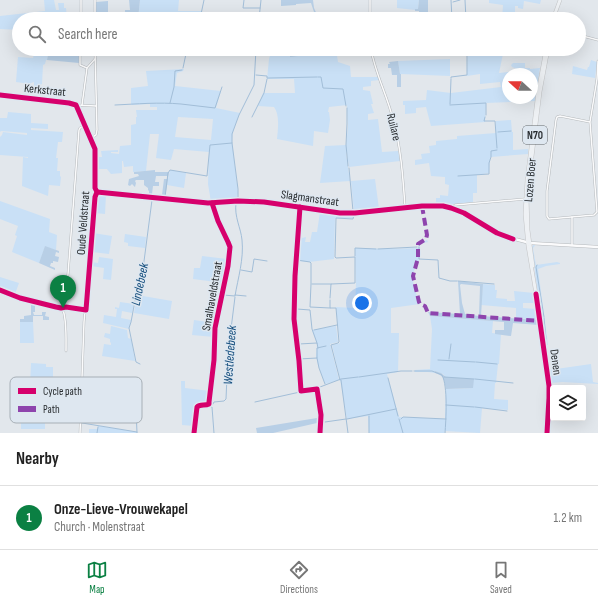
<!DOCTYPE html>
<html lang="en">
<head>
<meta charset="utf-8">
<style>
	:root { --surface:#fff; --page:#f2f2f2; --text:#222; --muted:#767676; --line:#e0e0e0; --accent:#0b8043 }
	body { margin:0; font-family:"Sofia Sans Condensed",sans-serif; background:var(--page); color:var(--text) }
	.controls { position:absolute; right:12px; bottom:12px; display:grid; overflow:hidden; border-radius:4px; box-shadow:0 4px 16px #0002 }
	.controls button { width:36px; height:36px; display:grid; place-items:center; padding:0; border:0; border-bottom:1px solid var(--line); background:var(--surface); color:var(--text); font:20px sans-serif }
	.compass { position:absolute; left:502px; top:68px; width:36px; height:36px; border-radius:50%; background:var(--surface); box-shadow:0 4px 16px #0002; rotate:291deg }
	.you { position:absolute; left:362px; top:303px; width:14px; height:14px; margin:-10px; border:3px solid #fff; border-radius:50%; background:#1a73e8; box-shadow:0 0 0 6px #1a73e833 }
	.badge { display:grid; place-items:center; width:26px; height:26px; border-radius:50%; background:var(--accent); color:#fff; font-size:13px; font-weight:700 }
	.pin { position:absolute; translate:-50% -33px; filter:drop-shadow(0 1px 2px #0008) }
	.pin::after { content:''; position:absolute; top:21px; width:14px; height:12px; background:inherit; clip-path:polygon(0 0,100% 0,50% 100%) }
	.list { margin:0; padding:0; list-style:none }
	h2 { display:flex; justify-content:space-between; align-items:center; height:52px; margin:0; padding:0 16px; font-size:17px }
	h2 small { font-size:13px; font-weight:400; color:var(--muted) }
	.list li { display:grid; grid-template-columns:26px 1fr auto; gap:12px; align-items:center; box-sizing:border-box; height:64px; padding:0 16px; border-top:1px solid var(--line) }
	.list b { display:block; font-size:15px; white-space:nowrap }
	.list p { margin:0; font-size:13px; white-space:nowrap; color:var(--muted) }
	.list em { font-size:13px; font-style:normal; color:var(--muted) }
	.icon { flex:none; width:22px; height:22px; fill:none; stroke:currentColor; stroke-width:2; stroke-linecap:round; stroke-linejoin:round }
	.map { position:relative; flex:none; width:598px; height:433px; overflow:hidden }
	.search { position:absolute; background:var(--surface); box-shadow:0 4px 16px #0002; left:12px; right:12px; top:12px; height:44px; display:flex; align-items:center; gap:10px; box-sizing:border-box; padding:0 14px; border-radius:22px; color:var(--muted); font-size:15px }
	.sheet { height:116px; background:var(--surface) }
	nav { display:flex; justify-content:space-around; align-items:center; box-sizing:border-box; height:56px; border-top:1px solid var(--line); background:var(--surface); font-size:11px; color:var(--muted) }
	nav a { display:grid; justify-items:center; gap:2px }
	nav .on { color:var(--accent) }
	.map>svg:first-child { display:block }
	.green { fill:#c9e0f6; fill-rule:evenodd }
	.forest { fill:#b8cfe6; fill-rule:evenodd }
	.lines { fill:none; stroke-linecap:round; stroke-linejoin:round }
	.stream { stroke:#a2bed8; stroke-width:1 }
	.minor-casing { stroke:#b5b9bc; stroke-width:2.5 }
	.secondary-casing { stroke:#b5b9bc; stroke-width:3.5 }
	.primary-casing { stroke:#c2c4c6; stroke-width:4 }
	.minor { stroke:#fbfbfc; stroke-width:1.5 }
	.secondary { stroke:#fbfbfc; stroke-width:2.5 }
	.primary { stroke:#eef1f4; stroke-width:3 }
	.quiet { stroke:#8e44ad; stroke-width:4; stroke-dasharray:8 4; stroke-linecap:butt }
	.cycleway-casing { stroke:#dee7f0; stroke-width:8 }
	.cycleway { stroke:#d6006c; stroke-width:5 }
	.labels { text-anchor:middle; stroke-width:3; stroke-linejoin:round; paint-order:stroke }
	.shield { fill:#dee7f0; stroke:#5f6469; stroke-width:1 }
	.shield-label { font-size:11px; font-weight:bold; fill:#282c2f }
	.street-label { font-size:12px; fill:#282c2f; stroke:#dee7f0 }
	.water-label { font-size:13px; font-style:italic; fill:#164f7e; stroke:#dee7f0 }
	.key { fill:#dee7f0; stroke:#a7afb6; stroke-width:1 }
	.key-label { font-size:11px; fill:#282c2f }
</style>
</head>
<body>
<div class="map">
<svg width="598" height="433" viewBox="0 0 598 433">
	<rect width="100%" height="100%" fill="#e2e7ec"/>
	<g class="green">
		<polygon points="44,0 54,0 56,10 59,10 58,3 64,3 64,8 66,8 67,19 19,19 19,30 0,29 0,16 45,11"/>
		<polygon points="140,0 179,0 178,11 202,11 200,17 193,17 193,19 138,19"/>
		<polygon points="397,0 419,0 418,9 415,9 415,10 397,8"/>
		<polygon points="489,0 541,0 540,4 524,1 523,9 518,8 518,6 515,6 515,19 502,19 503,5 489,3"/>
		<polygon points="35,49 49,49 47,60 46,60 45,64 43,65 42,84 40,85 39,87 34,86 34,82 31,83 31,84 16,82 18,57 33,58"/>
		<path d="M272,49H289L291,56L320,53V49H336L338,62L350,66L351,77H378L379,80L371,81V86L363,87V90L370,91L373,104H371L374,113L368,114V120L378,119L382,152L398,151L400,161L349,167L346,148L348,125L347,105L329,107L328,112H329L330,120L328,133L314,131L313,146L277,139C278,130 280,115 274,107L258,106L263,93H295L294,79H267L269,59Z"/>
		<path d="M468,49H504L499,73L516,71L517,69L512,67L511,65L513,63H525V68H530V69L540,68L535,101L486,103L485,122L431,126L426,107L416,108V113L405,114V105H403V101L426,100L427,90L451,93L501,87L500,82L480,84V74L467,76ZM508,74H532V98H508Z"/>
		<polygon points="450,59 450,76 400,74 398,61"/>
		<polygon points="591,60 597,62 595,78 572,74 573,66 587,70 588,67 589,67"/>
		<path d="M184,69L183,71L177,73L175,86L221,91L216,108L240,113C236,123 232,131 232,142L238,193L236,200L211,202L208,184L209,152L174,149L171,160L156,158L159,134H150L146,171L133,172V166L124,167L123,161H122V173L111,174L107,169H97V157H102L101,151L118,150V152H111V153L119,154L120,146L131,145V125L136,124V117H137L136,110H157V107H150V104L131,105V88L148,86L146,71ZM178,117L213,119L211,140L175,137Z"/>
		<polygon points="8,112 31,114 31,123 48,124 48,129 31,128 31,130 63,132 62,142 58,142 56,158 58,158 57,171 60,171 60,176 61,177 60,186 49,185 48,196 22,186 23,157 28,158 28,157 0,155 0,137 2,135 3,132 27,135 27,133 1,131 0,132 0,118 7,118"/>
		<polygon points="511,120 512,132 513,132 513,150 528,149 528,154 491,157 490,158 489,173 477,175 477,193 473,193 473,202 453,204 449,206 436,204 436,198 440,198 440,195 448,196 449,185 445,184 445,177 431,176 429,163 415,165 415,160 422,159 421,154 430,153 429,146 436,145 436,141 457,139 457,136 496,133 496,121"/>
		<polygon points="346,145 346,153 350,181 320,183 325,146"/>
		<polygon points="170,170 186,173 184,188 167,185"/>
		<polygon points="375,179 379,209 354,211 351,181"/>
		<polygon points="99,194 106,195 105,214 95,213 96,198 96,196"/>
		<polygon points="0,201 50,219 49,232 57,235 56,250 45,247 39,263 12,252 17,236 15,235 18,226 0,219"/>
		<polygon points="320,212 341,215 355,215 355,216 353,216 353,218 335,218 334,259 309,262 297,261 298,239 306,237 305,242 310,242 312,232 317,232"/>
		<polygon points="93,233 112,236 109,254 92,252"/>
		<polygon points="125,234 146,237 145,248 128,246 128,243 124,242"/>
		<path d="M427,240L428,242L419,244C420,248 421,253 420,257C418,263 414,269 413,275C412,284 417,296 420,304L391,308V333H399L398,372L387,374L399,417L445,419L446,389L473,388V379L446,377L443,374L435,371V373L428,372H415V370L430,369L432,329L430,316L493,321L492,333L501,334L499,364H498L496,383H495L494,399L508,400V410L482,408L480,433L445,431L444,433H369L368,416L347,419L340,379L332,345L340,343L336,307L355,308L356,283L355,248L387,249L418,248L419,243Z"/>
		<polygon points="534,244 536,244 533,248 536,265 557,262 560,263 560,264 546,266 538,269 548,345 545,345 536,280 532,247"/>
		<polygon points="202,256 227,259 224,283 193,279 194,268 200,268"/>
		<polygon points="99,257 113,259 111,280 103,279 104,268 91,266 91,262 98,263"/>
		<polygon points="0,277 19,283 15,294 0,288"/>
		<polygon points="483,284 495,285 495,290 497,290 496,298 507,299 507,301 515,301 514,291 534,293 535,303 523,303 523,308 536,309 538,320 516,318 516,308 481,305"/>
		<polygon points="137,295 172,301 169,319 134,313"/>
		<polygon points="120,302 134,304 132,313 122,311 121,318 131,320 129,329 103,323 104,315 116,317 117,309 115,309 115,307 119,308"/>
		<polygon points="194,320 215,323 214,337 192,335"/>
		<polygon points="20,322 33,322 34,343 20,343"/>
		<polygon points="111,326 127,330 128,338 131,339 135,361 102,356 104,344 111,345 111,343 110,342 110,339 104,337 105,333 110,334"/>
		<polygon points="336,326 338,342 330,344 339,380 325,384 318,365 316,357 317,344 312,330"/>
		<polygon points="31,363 46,364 46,367 53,367 53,380 63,381 63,388 65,388 65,405 45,406 43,409 44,409 44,418 46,418 46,408 47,407 80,407 79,422 45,423 45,429 21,429 21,408 25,408 27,387 30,387"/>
		<polygon points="591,364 593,382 598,383 598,384 562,382 551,383 549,370"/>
		<polygon points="181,381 185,381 185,388 210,391 208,404 198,405 196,407 194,426 182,425"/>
		<polygon points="98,426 137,432 136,433 89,433 89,429 98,429"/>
	</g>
	<g class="forest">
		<polygon points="129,0 140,0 138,19 125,19 125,10 130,10"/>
		<polygon points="281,0 313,0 314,8 319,19 317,19 316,18 311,3 296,4 296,5 281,6"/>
		<polygon points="419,0 428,0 428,19 419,19 419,11 415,11 415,9 418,9"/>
		<polygon points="108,1 108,19 96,19 96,2"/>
		<polygon points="49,49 67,49 67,52 79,52 79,63 47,60"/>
		<polygon points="398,61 400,74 401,74 401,87 397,87 397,75 392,75 391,68 388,68 388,64 390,64 389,62"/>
		<polygon points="155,170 155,172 169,172 165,198 159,197 159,194 162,195 164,179 167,179 167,176 156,176 155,182 159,182 159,186 153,186 152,194 157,195 156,197 134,195 135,193 149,194 149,191 148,190 148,188 144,185 144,180 136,180 135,181 136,183 135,187 132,184 130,186 128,185 129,179 139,176 138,174 134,174 134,172"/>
		<polygon points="45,246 59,251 59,253 56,252 55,256 59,257 58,262 53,261 53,263 51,263 50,266 55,268 55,270 39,263"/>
		<path d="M458,281L483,284L481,316L538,320L539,325L513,323L511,336L495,334V330H504V322L430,316L428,312L460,314ZM461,284L480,286L479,316L465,314L462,303L460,285Z"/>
		<polygon points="31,301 37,303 36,306 35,306 35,312 33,312 34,315 42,315 42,312 46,312 45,316 49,317 49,320 43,320 43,316 33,316 33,322 20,322 20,319 24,319 24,316 31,315"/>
		<path d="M435,371L441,373L446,377L474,379L473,388L446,389C444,380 445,376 435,373Z"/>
		<polygon points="323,417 324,433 319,433 317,423 273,433 257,433 256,428"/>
	</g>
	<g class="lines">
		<g class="stream">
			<polyline points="244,0 243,8 260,8"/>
			<polyline points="451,0 452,19"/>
			<polyline points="465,0 466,19"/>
			<polyline points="453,2 460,0"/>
			<polyline points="200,19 204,0"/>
			<polyline points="259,19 261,0"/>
			<polyline points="289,49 290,56 321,54"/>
			<polyline points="183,68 187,49"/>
			<polyline points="256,75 267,76 267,78 269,78 317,77"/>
			<polyline points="318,77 321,77 323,88 343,89 346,106"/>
			<polyline points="451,78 451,77 467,75 467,49"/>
			<polyline points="170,103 174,87 175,71 182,70"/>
			<polyline points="450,104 451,79"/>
			<path d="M115,105C137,104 159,102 181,104C192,105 204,107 215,108L222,87"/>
			<polyline points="450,105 486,103 486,115"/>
			<polyline points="347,108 347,124 346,145 348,166"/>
			<polyline points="252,117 264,93 267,79"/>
			<polyline points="485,117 484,121 495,121 497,148"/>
			<polyline points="498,132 511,131"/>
			<polyline points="349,168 353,211"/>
			<polyline points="458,176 489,174 489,163 491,157 491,151 497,150"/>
			<polyline points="153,195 165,197 168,173 170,170 207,176 210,145 232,143"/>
			<polyline points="238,199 238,189 232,143 232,134 239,115 254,85 256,49"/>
			<polyline points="419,247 419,259 438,260 439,278 450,281 457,281"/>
			<polyline points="378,249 417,247"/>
			<polyline points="355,256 355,248 376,249"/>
			<polyline points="297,260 310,262 311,263 311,284 310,307 330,308"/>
			<polyline points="537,265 536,267 544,317"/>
			<polyline points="241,270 252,272 254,259 267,261"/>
			<polyline points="458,281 494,284"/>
			<polyline points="312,284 331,284"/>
			<path d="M223,295L235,296C238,278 244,259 242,240C241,228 234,217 236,203"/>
			<polyline points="235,295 246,296"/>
			<polyline points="330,298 331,284 355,283 355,257 336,258 335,257 336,218 353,219 354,215"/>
			<polyline points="330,300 330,308 336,308 339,342 338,343 331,345 340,380"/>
			<polyline points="297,309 310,310 312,329 317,343"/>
			<polyline points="544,318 546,339"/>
			<polyline points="314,330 337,325"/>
			<polyline points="299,344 317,343 318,348"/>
			<polyline points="317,358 319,368 325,384"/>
			<polyline points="299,359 317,358 317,348 326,346"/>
			<polyline points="449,359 451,344"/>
			<polyline points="438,360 475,362"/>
			<polyline points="476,362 497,364"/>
			<polyline points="140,364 136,362 129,328 131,322 137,290 143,269 152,200 153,200"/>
			<path d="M414,371H432L442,375C448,386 446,420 445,433"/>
			<polyline points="359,377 401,371 412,371"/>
			<polyline points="444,377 474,379"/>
			<polyline points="388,378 398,416"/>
			<polyline points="475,379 513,383"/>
			<polyline points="341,380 348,433"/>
			<polyline points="302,390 320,387 341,379 358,377"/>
			<polyline points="302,392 315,390"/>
			<polyline points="138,397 139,390 139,382"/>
			<polyline points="255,402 300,392"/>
			<polyline points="213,404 214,402 224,401 226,399 228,353 235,297"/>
			<polyline points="446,405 474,407"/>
			<polyline points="209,406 212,407 214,433"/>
			<polyline points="137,407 138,399"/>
			<polyline points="199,407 208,406"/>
			<polyline points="475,407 507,411"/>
			<polyline points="136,409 137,433"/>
			<polyline points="369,416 369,433"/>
			<polyline points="347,419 396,409"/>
			<polyline points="399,419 403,433"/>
			<polyline points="401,419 403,417 446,419"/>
			<polyline points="325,422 346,419"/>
			<polyline points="82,423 137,432"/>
			<polyline points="97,433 98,427"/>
		</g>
		<g class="minor-casing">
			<g id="minor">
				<polyline points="81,19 81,0"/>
				<polyline points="95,19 95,0"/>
				<polyline points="370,19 370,0"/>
				<polyline points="579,35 598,40"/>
				<polyline points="80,49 80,65 87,68 82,105"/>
				<path d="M371,49C375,73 387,95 393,119C401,147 403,178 405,207"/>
				<polyline points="87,68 95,59"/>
				<polyline points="76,105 96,106"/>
				<polyline points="590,122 560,116 557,117 556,120 547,191 547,216 549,219 594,215 597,212 590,122 597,79 598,61"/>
				<polyline points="91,138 96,135 97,130 95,49"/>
				<polyline points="451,208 455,205 525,199"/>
				<polyline points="572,245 572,217"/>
				<polyline points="0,290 20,298 56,307 61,308 66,307 86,310"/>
				<polyline points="63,307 68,274 79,130 80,128 85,125"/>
				<path d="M62,308C67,316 66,341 66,351"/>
				<polyline points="80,433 84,322 95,197 97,192"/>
				<path d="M194,433L197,407C200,404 205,406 209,404V402L214,360L215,328L228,266L230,247L228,242L218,221L212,203"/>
			</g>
		</g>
		<g class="secondary-casing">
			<polyline id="secondary" points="0,95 69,103 76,105 95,149 95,188 96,191 99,193 208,203 238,201 264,202 340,213 355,213 422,206 443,206 451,208 464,213 497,233 511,238 530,243 598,247"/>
		</g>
		<g class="primary-casing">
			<g id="primary">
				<polyline points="553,19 560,0"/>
				<polyline points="546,49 538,92 527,180 525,214 528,246 536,294 548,381 549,398 547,433"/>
				<polyline points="533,266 528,230 527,197 540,92 548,49"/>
			</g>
		</g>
		<use href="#minor" class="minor"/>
		<use href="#secondary" class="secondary"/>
		<use href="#primary" class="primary"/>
		<g class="quiet">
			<polyline points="422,206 427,235 426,239 418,244 418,258 413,276 419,302 420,304 425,306 428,313 540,321"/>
			<polyline points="81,401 137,408"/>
		</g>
		<g class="cycleway-casing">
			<g id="cycleway">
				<polyline points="0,95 69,103 76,105 95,149 95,188 97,192 95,197 86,310 66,307 61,308 56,307 20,298 0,290"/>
				<polyline points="97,192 208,203 238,201 264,202 340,213 355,213 422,206 443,206 451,208 464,213 497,233 513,239"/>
				<polyline points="300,207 295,276 294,319 299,361 301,391 317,389 321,415 320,433"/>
				<polyline points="536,294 549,386 549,398 547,433"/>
				<path d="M194,433L197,407C200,404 205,406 209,404V402L214,360L215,328L228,266L230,247L228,242L218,221L212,203"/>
			</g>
		</g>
		<use href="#cycleway" class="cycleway"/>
	</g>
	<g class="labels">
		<rect class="shield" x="523" y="126" width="24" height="18" rx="3"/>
		<g class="shield-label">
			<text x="535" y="139">N70</text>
		</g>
		<g class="street-label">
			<text transform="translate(45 90) rotate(6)" y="4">Kerkstraat</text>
			<text transform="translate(394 127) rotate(76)" y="4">Ruilare</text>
			<text transform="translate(530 180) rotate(-85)" y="4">Lozen Boer</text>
			<text transform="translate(310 198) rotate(8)" y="4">Slagmanstraat</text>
			<text transform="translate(83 223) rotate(-86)" y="4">Oude Veldstraat</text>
			<text transform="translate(212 296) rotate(-80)" y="4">Smalhaveldstraat</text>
			<text transform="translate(556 362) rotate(82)" y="4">Denen</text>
		</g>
		<g class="water-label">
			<text transform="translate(139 284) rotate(-78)" y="5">Lindebeek</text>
			<text transform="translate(229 355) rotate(-86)" y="5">Westledebeek</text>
		</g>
	</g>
	<rect x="10" y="377" width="132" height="46" rx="6" class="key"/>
	<rect x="18" y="388" width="18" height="6" fill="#d6006c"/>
	<rect x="18" y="406" width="18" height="6" fill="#8e44ad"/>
	<g class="key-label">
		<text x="43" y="395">Cycle path</text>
		<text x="43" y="413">Path</text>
	</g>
</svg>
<div class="controls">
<button><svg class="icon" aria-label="layers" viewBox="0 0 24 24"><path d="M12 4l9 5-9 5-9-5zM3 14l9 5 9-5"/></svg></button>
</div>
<svg class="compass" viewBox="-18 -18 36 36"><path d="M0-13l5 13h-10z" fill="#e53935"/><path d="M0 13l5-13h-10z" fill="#767676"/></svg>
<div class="you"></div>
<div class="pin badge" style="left:63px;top:308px">1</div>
<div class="search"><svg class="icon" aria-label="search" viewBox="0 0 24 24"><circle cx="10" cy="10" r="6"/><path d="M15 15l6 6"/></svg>Search here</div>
</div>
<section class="sheet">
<h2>Nearby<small></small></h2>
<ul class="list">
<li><span class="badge">1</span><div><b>Onze-Lieve-Vrouwekapel</b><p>Church · Molenstraat</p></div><em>1.2 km</em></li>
</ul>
</section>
<nav>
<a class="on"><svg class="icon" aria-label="map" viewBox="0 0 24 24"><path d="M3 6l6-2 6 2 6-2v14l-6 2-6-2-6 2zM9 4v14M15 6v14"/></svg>Map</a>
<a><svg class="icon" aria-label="directions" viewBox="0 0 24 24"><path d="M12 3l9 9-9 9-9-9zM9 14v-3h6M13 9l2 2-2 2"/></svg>Directions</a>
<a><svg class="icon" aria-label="saved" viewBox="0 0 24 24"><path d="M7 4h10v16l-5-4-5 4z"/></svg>Saved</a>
</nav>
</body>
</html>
